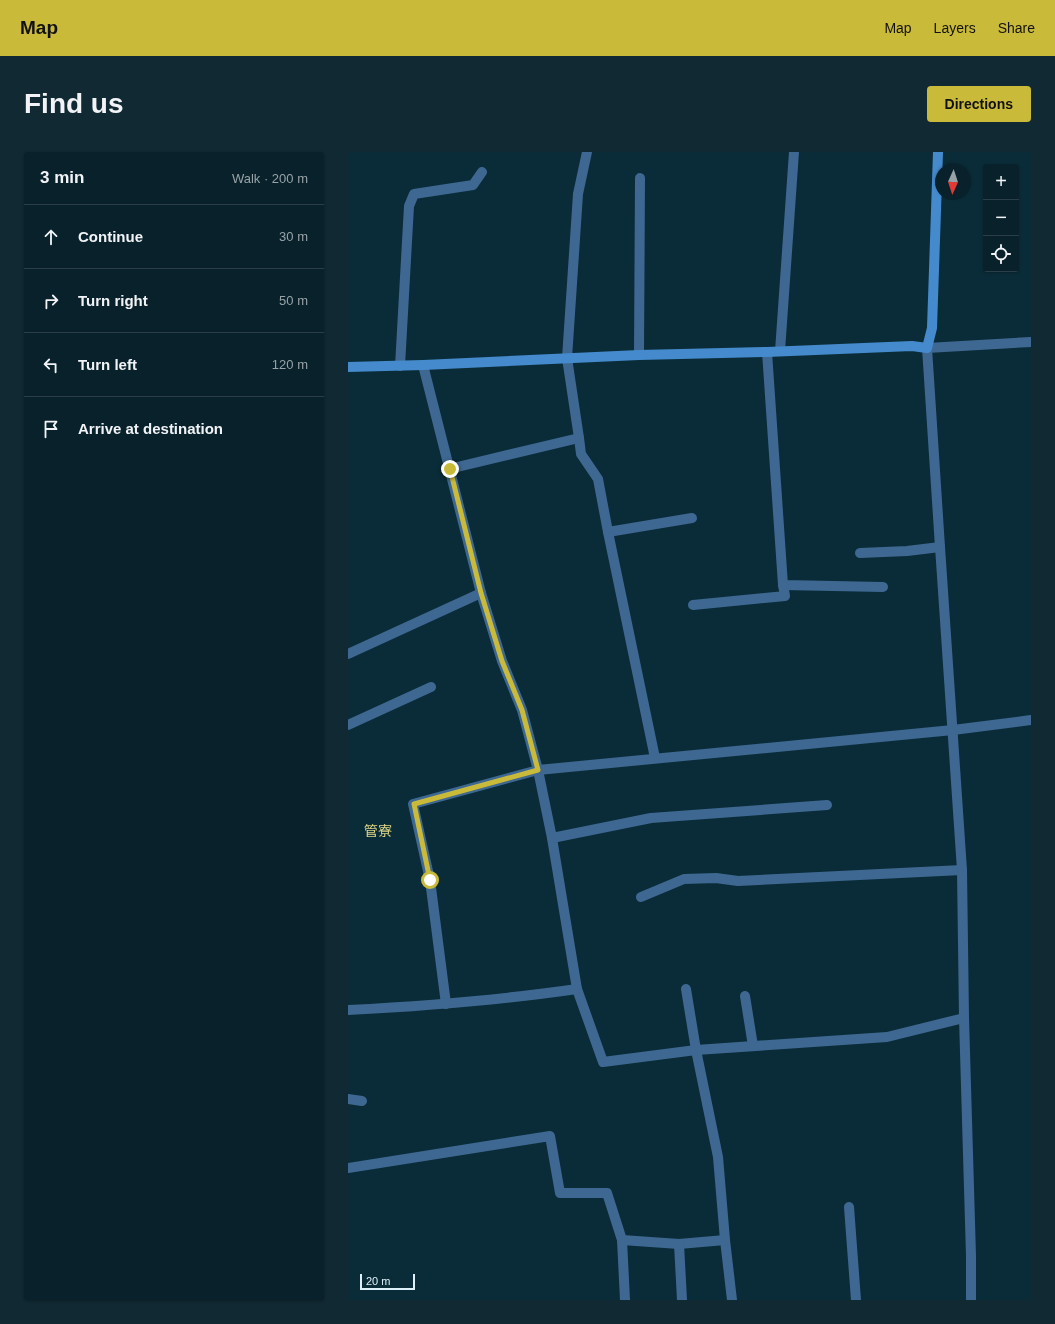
<!DOCTYPE html>
<html lang="en">
<head>
<meta charset="utf-8">
<style>
	:root { --surface:#08212a; --page:#112932; --text:#f1f3f6; --muted:#98a3a8; --line:#293e47; --accent:#caba3a }
	body { margin:0; font-family:Arial,"Noto Sans TC",sans-serif; background:var(--page); color:var(--text) }
	.controls { position:absolute; right:12px; top:12px; display:grid; overflow:hidden; border-radius:4px; box-shadow:0 1px 3px #0004 }
	.controls button { width:36px; height:36px; display:grid; place-items:center; padding:0; border:0; border-bottom:1px solid var(--line); background:var(--surface); color:var(--text); font:20px sans-serif }
	.compass { position:absolute; left:587px; top:12px; width:36px; height:36px; border-radius:50%; background:var(--surface); box-shadow:0 1px 3px #0004; rotate:183deg }
	.scale { position:absolute; left:12px; bottom:10px; width:55px; box-sizing:border-box; padding-left:4px; border:2px solid #ddeff7; border-top:0; font-size:11px; line-height:14px; white-space:nowrap; color:#ddeff7; -webkit-text-stroke:3px #0a2c38; paint-order:stroke }
	.stop { position:absolute; width:12px; height:12px; margin:-9px; border:3px solid #caba3a; border-radius:50%; background:#fff }
	.stop.end { background:#caba3a; border-color:#fff; box-shadow:0 1px 4px #0008 }
	.list { margin:0; padding:0; list-style:none }
	h2 { display:flex; justify-content:space-between; align-items:center; height:52px; margin:0; padding:0 16px; font-size:17px }
	h2 small { font-size:13px; font-weight:400; color:var(--muted) }
	.list li { display:grid; grid-template-columns:26px 1fr auto; gap:12px; align-items:center; box-sizing:border-box; height:64px; padding:0 16px; border-top:1px solid var(--line) }
	.list b { display:block; font-size:15px; white-space:nowrap }
	.list em { font-size:13px; font-style:normal; color:var(--muted) }
	.icon { flex:none; width:22px; height:22px; fill:none; stroke:currentColor; stroke-width:2; stroke-linecap:round; stroke-linejoin:round }
	.map { position:relative; flex:none; width:683px; height:1148px; overflow:hidden; border-radius:4px }
	header { display:flex; align-items:center; gap:24px; box-sizing:border-box; height:56px; padding:0 20px; background:var(--accent); color:#111 }
	header strong { font-size:19px }
	nav { display:flex; gap:22px; margin-inline-start:auto; font-size:14px }
	.intro { display:flex; align-items:center; justify-content:space-between; box-sizing:border-box; height:96px; padding:0 24px }
	h1 { margin:0; font-size:28px }
	.button { padding:10px 18px; border-radius:4px; background:var(--accent); color:#111; font-size:14px; font-weight:700 }
	main { display:flex; gap:24px; padding:0 24px }
	aside { flex:1; background:var(--surface); border-radius:4px; box-shadow:0 1px 3px #0004 }
	.map>svg:first-child { display:block }
	.lines { fill:none; stroke-linecap:round; stroke-linejoin:round }
	.lane { stroke:#3e6891; stroke-width:10 }
	.secondary { stroke:#458acc; stroke-width:10 }
	.route { stroke:#caba3a; stroke-width:5 }
	.labels { text-anchor:middle; stroke-width:4; stroke-linejoin:round; paint-order:stroke }
	.quarter-label { font-size:14px; fill:#dfd687; stroke:#0a2c38 }
</style>
</head>
<body>
<header>
<strong>Map</strong>
<nav><a>Map</a><a>Layers</a><a>Share</a></nav>
</header>
<div class="intro"><h1>Find us</h1><a class="button">Directions</a></div>
<main>
<aside>
<h2>3 min<small>Walk · 200 m</small></h2>
<ul class="list">
<li><svg class="icon" aria-label="ahead" viewBox="0 0 24 24"><path d="M12 20V5M6 11l6-6 6 6"/></svg><div><b>Continue</b></div><em>30 m</em></li>
<li><svg class="icon" aria-label="right" viewBox="0 0 24 24"><path d="M7 20v-9h11M14 6l5 5-5 5"/></svg><div><b>Turn right</b></div><em>50 m</em></li>
<li><svg class="icon" aria-label="left" viewBox="0 0 24 24"><path d="M17 20v-9H6M10 6l-5 5 5 5"/></svg><div><b>Turn left</b></div><em>120 m</em></li>
<li><svg class="icon" aria-label="arrive" viewBox="0 0 24 24"><path d="M6 21V4h12l-3 4 3 4H6"/></svg><div><b>Arrive at destination</b></div></li>
</ul>
</aside>
<div class="map">
<svg width="683" height="1148" viewBox="0 0 683 1148">
	<rect width="100%" height="100%" fill="#0a2c38"/>
	<g class="lines">
		<g class="lane">
			<polyline points="432,199 446,0"/>
			<polyline points="419,200 435,433 535,435"/>
			<polyline points="291,203 292,26"/>
			<polyline points="75,213 133,441 154,509 174,558 190,618 204,686 229,837 255,910 348,898 539,885 616,866"/>
			<polyline points="52,214 61,54 66,42 125,33 134,20"/>
			<polyline points="231,286 233,302 250,327 260,380"/>
			<polyline points="101,317 231,286 219,206 230,42 239,0"/>
			<polyline points="512,401 559,399 592,395"/>
			<polyline points="345,453 437,444 435,433"/>
			<polyline points="0,502 133,441"/>
			<polyline points="0,573 83,535"/>
			<polyline points="307,606 260,380 344,366"/>
			<polyline points="204,686 303,666 479,653"/>
			<polyline points="293,745 336,727 368,726 390,729 614,718"/>
			<polyline points="338,837 348,898 370,1005 377,1088 384,1148"/>
			<polyline points="397,844 405,894"/>
			<polyline points="98,852 82,728 65,652 190,618 605,578 683,568"/>
			<path d="M0,858C77,854 153,848 229,837"/>
			<polyline points="0,947 14,949"/>
			<polyline points="0,1016 202,984 212,1041 259,1041 274,1088 331,1092 377,1088"/>
			<polyline points="501,1055 508,1148"/>
			<polyline points="274,1088 277,1148"/>
			<polyline points="331,1092 334,1148"/>
			<polyline points="623,1148 623,1104 616,866 614,718 592,395 579,196 683,190"/>
		</g>
		<polyline class="secondary" points="0,215 75,213 291,203 419,200 564,194 579,196 584,176 590,0"/>
	</g>
	<g class="lines">
		<polyline class="route" points="82,728 66,652 190,618 174,558 154,509 133,441 102,317"/>
	</g>
	<g class="labels">
		<g class="quarter-label">
			<text x="30" y="684">管寮</text>
		</g>
	</g>
</svg>
<div class="controls">
<button>+</button>
<button>−</button>
<button><svg class="icon" aria-label="locate" viewBox="0 0 24 24"><circle cx="12" cy="12" r="6"/><path d="M12 2v4M12 18v4M2 12h4M18 12h4"/></svg></button>
</div>
<svg class="compass" viewBox="-18 -18 36 36"><path d="M0-13l5 13h-10z" fill="#e53935"/><path d="M0 13l5-13h-10z" fill="#98a3a8"/></svg>
<div class="scale">20 m</div>
<div class="stop" style="left:82px;top:728px"></div>
<div class="stop end" style="left:102px;top:317px"></div>
</div>
</main>
</body>
</html>
